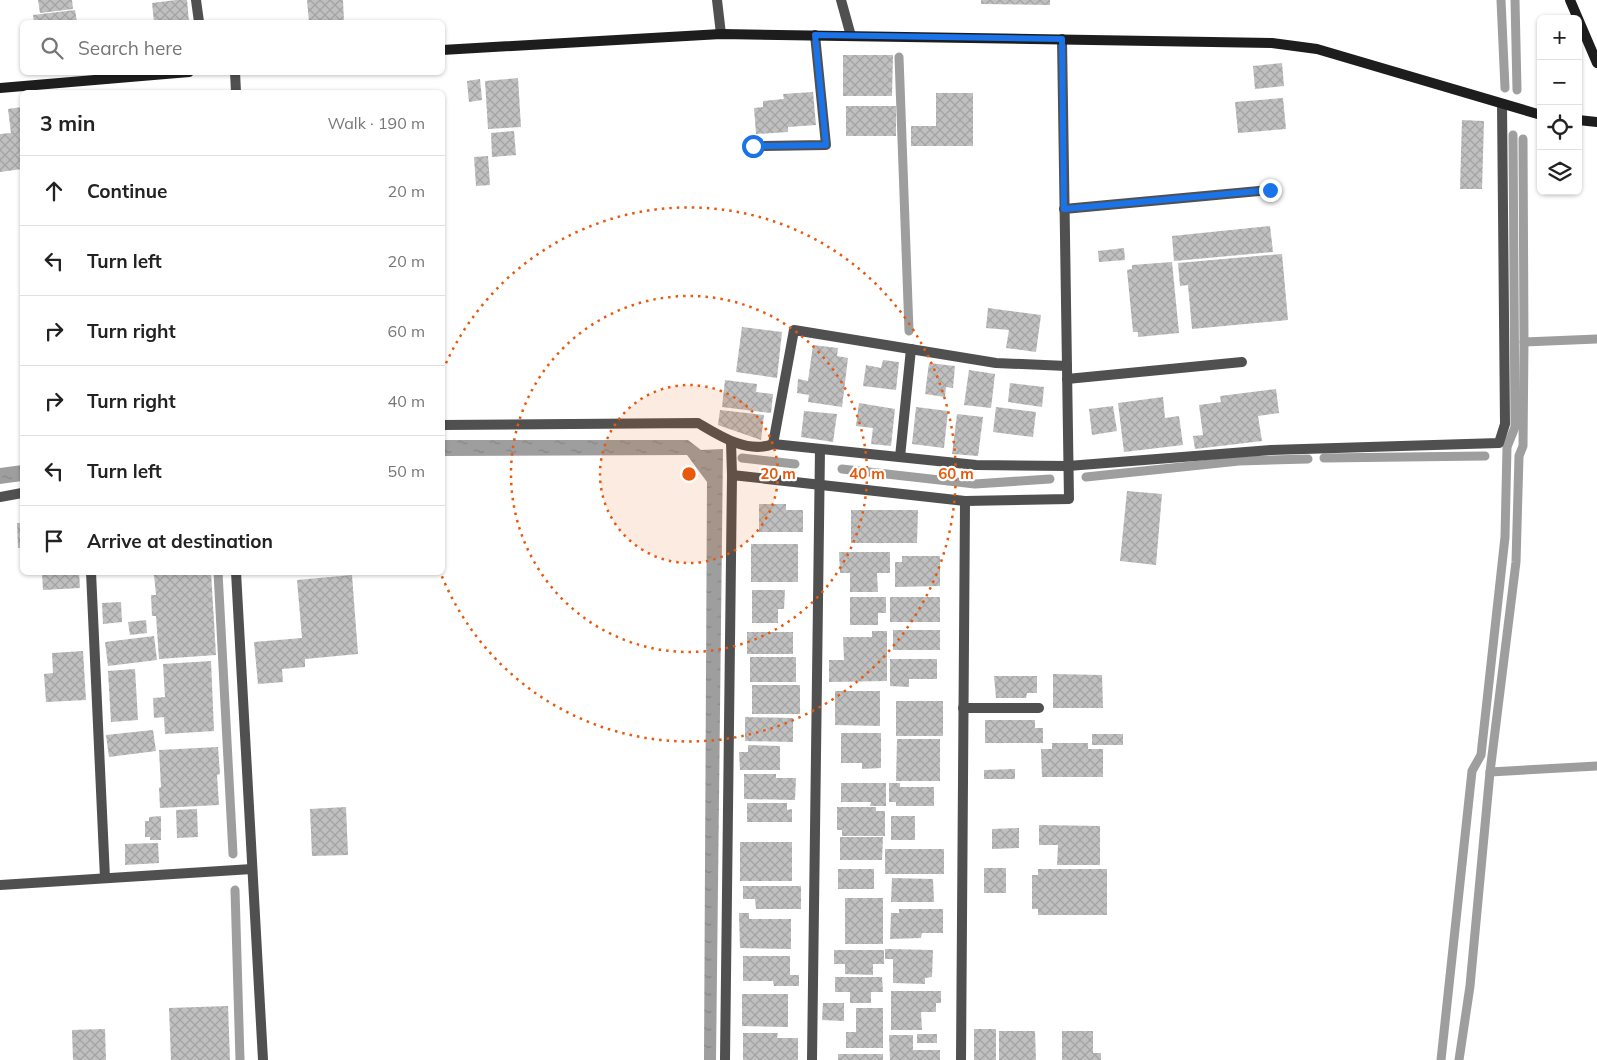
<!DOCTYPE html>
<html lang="en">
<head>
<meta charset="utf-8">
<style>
	:root { --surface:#fff; --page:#f6f6f6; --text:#222; --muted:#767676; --line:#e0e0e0 }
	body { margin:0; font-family:Mulish,sans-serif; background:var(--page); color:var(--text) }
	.controls { position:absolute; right:15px; top:15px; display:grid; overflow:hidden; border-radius:8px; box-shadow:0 1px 4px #0004 }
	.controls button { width:45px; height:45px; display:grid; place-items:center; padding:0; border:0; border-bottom:1px solid var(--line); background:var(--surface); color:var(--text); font:25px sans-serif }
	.stop { position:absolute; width:15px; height:15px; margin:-11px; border:4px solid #1a73e8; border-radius:50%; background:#fff }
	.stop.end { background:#1a73e8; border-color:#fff; box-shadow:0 1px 5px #0008 }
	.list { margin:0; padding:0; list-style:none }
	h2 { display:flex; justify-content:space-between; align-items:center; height:65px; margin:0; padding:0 20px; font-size:21px }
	h2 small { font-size:16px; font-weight:400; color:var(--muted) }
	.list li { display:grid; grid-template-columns:32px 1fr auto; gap:15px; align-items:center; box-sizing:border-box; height:70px; padding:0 20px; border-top:1px solid var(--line) }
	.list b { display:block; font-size:19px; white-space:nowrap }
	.list em { font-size:16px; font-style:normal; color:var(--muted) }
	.icon { flex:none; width:28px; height:28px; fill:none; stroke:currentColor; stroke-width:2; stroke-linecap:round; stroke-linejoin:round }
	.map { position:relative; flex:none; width:1597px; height:1060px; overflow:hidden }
	.search { position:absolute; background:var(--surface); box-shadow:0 1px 4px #0004; left:20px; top:20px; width:425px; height:55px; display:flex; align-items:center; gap:12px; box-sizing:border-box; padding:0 18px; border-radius:8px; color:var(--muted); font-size:19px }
	.panel { position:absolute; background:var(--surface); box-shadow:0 1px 4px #0004; left:20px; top:90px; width:425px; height:485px; border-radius:8px }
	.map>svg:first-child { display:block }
	.water { fill:url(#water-ripples) }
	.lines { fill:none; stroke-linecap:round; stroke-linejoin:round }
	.stream { stroke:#9e9e9e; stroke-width:9 }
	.building { fill:url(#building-cross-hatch) }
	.lane { stroke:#505050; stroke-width:10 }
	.street { stroke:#505050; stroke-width:10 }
	.secondary { stroke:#1d1d1d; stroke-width:10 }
	.route { stroke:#1a73e8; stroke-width:6 }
	.ring { fill:none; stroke:#e8590c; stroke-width:2.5; stroke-dasharray:2.5 5 }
	.centre { fill:#e8590c; stroke:#fff; stroke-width:2.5 }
	.ring-label { font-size:15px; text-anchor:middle; font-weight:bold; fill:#e8590c; stroke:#fff; stroke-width:4.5; stroke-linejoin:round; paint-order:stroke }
</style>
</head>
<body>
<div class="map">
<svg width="1597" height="1060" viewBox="0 0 1597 1060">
	<defs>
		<pattern id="water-ripples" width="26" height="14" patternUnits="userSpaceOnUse" patternTransform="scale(1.25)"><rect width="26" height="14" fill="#9e9e9e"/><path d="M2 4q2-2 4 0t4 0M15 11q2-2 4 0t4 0" fill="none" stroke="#868686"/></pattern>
		<pattern id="building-cross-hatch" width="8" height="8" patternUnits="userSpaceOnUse" patternTransform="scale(1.25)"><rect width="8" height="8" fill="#c0c0c0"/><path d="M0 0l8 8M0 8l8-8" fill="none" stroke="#a3a3a3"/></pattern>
	</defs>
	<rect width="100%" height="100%" fill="#fff"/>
	<g class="water">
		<polygon points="443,440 688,440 701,450 723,449 716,1060 704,1060 707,482 687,455 443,456"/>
		<polygon points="22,465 22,481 0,484 0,468"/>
	</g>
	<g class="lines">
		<g class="stream">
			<polyline points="1501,0 1505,88"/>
			<polyline points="1515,0 1517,90"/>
			<polyline points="899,57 909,331"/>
			<polyline points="1524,342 1597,339"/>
			<polyline points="742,458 795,464"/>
			<polyline points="1324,458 1485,456"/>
			<polyline points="842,469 975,484 1050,479"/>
			<polyline points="1086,477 1239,461 1308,459"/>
			<polyline points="218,572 233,854"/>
			<polyline points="1490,772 1597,766"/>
			<polyline points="235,890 240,1060"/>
			<polyline points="1441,1060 1472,771 1481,755 1505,537 1507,447 1515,427 1513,135"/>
			<polyline points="1459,1060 1470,986 1490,772 1516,562 1519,456 1523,446 1524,342 1523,139"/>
		</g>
	</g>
	<g class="building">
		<polygon points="38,0 72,0 73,9 40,13"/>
		<polygon points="176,0 187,0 189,22 154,22 152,3"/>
		<polygon points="307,0 343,0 344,22 309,22"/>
		<polygon points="981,0 1050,0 1050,5 981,4"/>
		<polygon points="75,10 77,22 34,22 33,15"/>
		<polygon points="843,55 893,55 892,96 843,96"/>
		<polygon points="1282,63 1284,86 1255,89 1253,66"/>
		<polygon points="518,78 521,127 488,129 485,81"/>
		<polygon points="480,79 482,100 469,102 467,81"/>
		<polygon points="813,92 816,125 788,127 788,132 756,134 754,108 763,107 763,101 784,99 783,94"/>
		<polygon points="936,93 973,93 973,146 911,146 911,126 936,126"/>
		<polygon points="1283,98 1286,129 1238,133 1235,102"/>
		<rect x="846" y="106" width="50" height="30"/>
		<polygon points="22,107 22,169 0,172 0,134 11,133 8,109"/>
		<polygon points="1462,120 1484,121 1482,189 1460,189"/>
		<polygon points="514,131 516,155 492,157 491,133"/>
		<polygon points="488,156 490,185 476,186 474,157"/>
		<polygon points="1270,226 1273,252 1174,261 1172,236"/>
		<polygon points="1124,248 1125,260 1099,262 1098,251"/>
		<polygon points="1282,254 1288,320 1192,329 1188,285 1180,286 1178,263"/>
		<polygon points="1172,262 1179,333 1138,337 1138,332 1133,332 1127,270 1132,269 1132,265"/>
		<polygon points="988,308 1041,315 1036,352 1006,348 1009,330 986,328"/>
		<polygon points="742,327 782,332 777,378 736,372"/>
		<polygon points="813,345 838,348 837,356 848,358 842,407 808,402 809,395 797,393 798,379 808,381"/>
		<polygon points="883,360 899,362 896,390 863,386 866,365 881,368"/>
		<polygon points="929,363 955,366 953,388 946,387 945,397 925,394"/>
		<polygon points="969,370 995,374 991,408 964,405"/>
		<polygon points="725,380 757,384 756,392 773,394 771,413 722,407"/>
		<polygon points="1010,383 1044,387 1042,407 1008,402"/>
		<polygon points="1276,389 1279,413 1258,416 1262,441 1195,449 1193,436 1203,435 1199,405 1221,402 1220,396"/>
		<polygon points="1163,397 1165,418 1179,416 1183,445 1124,452 1118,403"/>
		<polygon points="859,403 895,409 891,446 871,444 873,428 856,426"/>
		<polygon points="1113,406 1117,431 1092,435 1089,409"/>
		<polygon points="916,407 948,411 944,448 912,444"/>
		<polygon points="996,407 1036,412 1033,437 993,432"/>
		<polygon points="720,410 764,415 761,440 718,425"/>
		<polygon points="804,411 837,414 833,442 801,437"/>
		<polygon points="957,414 983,417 978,456 952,454"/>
		<polygon points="1127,491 1162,494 1156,565 1120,561"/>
		<polygon points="759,504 786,504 786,510 803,510 803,532 759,532"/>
		<polygon points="851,510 918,510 917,543 851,543"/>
		<polygon points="17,523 22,523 22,548 18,548"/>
		<rect x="751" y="544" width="47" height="38"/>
		<polygon points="839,552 890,552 890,573 877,573 878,592 850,592 850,573 840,573"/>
		<polygon points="902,556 940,556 940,586 895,587 895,562 902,562"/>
		<polygon points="42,572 79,572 80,588 43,590"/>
		<polygon points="100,572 127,572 127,574 100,575"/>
		<polygon points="161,572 211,572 216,655 159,659 156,616 152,616 151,595 156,595 154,575 161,574"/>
		<polygon points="352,575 358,654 305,659 305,667 282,669 283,682 258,684 254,642 302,638 297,580"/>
		<polygon points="752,590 785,590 784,609 778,609 778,623 752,623"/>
		<polygon points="850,597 886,597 886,613 878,613 878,625 850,625"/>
		<rect x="890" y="597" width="50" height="25"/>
		<polygon points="121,602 122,622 103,624 102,603"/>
		<polygon points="146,620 147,633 130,635 128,622"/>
		<rect x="893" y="630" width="47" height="20"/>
		<polygon points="872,631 887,631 887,681 829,682 829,660 844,660 843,637 872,637"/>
		<rect x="747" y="632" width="46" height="22"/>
		<polygon points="154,636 157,660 108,666 105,642"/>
		<polygon points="83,651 86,700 46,702 44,674 53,673 52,653"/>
		<rect x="750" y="657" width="46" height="25"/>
		<polygon points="890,659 937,659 937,679 909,679 909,687 890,686"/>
		<polygon points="211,661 214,731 165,734 164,717 154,718 153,698 165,697 163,664"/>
		<polygon points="135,669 138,720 111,722 108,671"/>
		<polygon points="1053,674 1102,675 1103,708 1053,708"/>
		<polygon points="994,676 1037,676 1037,693 1027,693 1026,698 996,698"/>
		<rect x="752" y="685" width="48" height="29"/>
		<polygon points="835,691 880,691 880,726 835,725"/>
		<rect x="896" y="701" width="47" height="35"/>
		<polygon points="745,717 793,718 793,742 745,741"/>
		<polygon points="985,720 1035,720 1035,728 1043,728 1043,743 985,743"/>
		<polygon points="153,730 156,751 109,757 106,735"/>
		<polygon points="841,733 881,733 881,768 862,769 862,763 841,763"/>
		<rect x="1092" y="734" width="31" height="11"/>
		<polygon points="897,739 940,739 940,781 896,781"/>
		<polygon points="1052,743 1088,743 1088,749 1103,749 1103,777 1042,777 1041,749 1052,749"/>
		<polygon points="748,745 780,746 780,770 740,770 739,752 748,752"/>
		<polygon points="218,747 220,774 217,775 219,805 160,808 159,788 161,787 159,750"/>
		<polygon points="1015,769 1015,779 984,779 984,770"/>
		<polygon points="744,774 776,774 776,778 796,778 795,800 744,799"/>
		<polygon points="841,783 886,783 886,806 870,806 871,802 841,802"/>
		<polygon points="889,783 900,783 900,787 934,787 934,806 896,806 896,802 889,802"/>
		<polygon points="747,803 787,803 787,810 792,809 792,822 747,822"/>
		<polygon points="346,807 348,855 312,856 310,809"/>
		<polygon points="837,807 876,807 876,811 885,811 885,836 842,836 842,830 837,830"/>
		<polygon points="197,809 198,837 177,838 176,810"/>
		<polygon points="161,816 161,840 150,840 150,837 145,837 145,821 149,821 149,817"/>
		<rect x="891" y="816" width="24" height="24"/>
		<polygon points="1039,825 1100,826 1100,865 1057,865 1058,845 1039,845"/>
		<polygon points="1019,828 1019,848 992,849 992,829"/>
		<polygon points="840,837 883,837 882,860 840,860"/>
		<rect x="740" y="842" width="52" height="39"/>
		<polygon points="158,843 159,863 125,865 125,844"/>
		<rect x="885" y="849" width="59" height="25"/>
		<rect x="984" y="868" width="22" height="25"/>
		<rect x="838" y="869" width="36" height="20"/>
		<polygon points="1038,869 1107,869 1107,915 1038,915 1038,909 1032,909 1032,875 1038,875"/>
		<polygon points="892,878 933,879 934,902 891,902"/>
		<polygon points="743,886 801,886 801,909 756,909 755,899 743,899"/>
		<rect x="845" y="898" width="38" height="46"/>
		<polygon points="899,909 943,909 943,933 922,933 921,938 890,939 891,913 899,913"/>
		<polygon points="739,913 749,913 749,919 791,919 791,949 740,948"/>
		<polygon points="885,949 933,950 932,977 925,978 925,984 893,983 893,959 885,959"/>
		<polygon points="834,950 884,950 884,964 873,964 873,975 845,974 845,964 834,964"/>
		<polygon points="743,956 790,956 790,975 799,975 799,986 774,986 773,981 743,981"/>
		<polygon points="835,977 882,977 883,992 871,992 871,1003 850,1003 850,992 835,992"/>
		<polygon points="891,991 941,991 941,1003 936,1003 936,1012 921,1012 922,1030 891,1030"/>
		<polygon points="742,994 788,994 788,1027 742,1026"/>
		<polygon points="823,1003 844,1003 844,1021 822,1020"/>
		<polygon points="228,1006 230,1060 171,1060 169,1008"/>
		<polygon points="856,1008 883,1008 883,1048 846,1048 846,1032 856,1032"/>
		<polygon points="105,1029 106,1060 73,1060 72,1030"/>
		<rect x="974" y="1029" width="22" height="31"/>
		<polygon points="999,1031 1035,1031 1036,1060 999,1060"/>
		<polygon points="1062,1031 1093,1031 1093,1053 1101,1053 1101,1060 1062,1060"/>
		<polygon points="743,1033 778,1033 777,1038 798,1038 798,1060 743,1060"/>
		<rect x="917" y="1034" width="20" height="9"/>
		<polygon points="889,1035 913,1035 913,1050 940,1050 940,1060 890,1060"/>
		<rect x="838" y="1054" width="45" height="6"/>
	</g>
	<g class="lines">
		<g class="lane">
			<polyline points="841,0 851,36"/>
			<polyline points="753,146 826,145 815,35"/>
			<polyline points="1064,209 1270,190"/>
			<polyline points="1067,379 1242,362"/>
			<polyline points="963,708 1039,708"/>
		</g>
		<g class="street">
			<polyline points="196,0 199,22"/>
			<polyline points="717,0 721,34"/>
			<polyline points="235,72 236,92"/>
			<path d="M442,425L698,423C720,436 747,454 773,444L976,465L1068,466L1271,450L1499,443L1505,424L1502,104"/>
			<polyline points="731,442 732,475"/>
			<polyline points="773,444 794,330 996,363 1067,366"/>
			<polyline points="900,457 911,349"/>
			<polyline points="0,497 22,493"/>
			<polyline points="91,572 105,878"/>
			<polyline points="236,572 263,1060"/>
			<polyline points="0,885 252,869"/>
			<polyline points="725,1060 732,475 965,501 1069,499 1062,39"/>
			<polyline points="812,1060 820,449"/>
			<polyline points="961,1060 965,501"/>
		</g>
		<g class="secondary">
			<polyline points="1570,0 1597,63"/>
			<polyline points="442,50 721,34 1272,43 1317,49 1541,115"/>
			<polyline points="0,88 189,72"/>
			<polyline points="1578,120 1597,122"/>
		</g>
	</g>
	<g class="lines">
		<polyline class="route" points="753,146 826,145 815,35 1062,39 1064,209 1270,190"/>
	</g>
	<circle cx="689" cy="474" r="89" fill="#e8590c" fill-opacity=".12"/>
	<g class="ring">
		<circle cx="689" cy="474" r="89"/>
		<circle cx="689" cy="474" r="178"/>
		<path d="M443 370A267 267 0 1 1 441 574"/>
	</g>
	<circle cx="689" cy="474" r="8" class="centre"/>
	<g class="ring-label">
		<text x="778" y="479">20 m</text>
		<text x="867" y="479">40 m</text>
		<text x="956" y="479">60 m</text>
	</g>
</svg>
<div class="controls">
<button>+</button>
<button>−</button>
<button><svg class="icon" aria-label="locate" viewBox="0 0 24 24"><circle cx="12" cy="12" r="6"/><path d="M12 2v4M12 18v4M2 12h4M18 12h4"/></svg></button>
<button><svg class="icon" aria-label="layers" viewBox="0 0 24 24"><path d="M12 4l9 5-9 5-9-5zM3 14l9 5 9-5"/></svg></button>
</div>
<div class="stop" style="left:753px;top:146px"></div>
<div class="stop end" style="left:1270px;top:190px"></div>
<div class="search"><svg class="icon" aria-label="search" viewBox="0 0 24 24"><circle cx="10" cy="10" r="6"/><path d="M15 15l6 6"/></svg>Search here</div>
<section class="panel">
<h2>3 min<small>Walk · 190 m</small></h2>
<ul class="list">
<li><svg class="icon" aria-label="ahead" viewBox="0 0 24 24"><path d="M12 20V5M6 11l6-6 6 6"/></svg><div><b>Continue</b></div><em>20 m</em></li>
<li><svg class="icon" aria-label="left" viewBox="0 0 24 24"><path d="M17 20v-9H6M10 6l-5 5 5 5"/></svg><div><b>Turn left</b></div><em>20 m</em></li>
<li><svg class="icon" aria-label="right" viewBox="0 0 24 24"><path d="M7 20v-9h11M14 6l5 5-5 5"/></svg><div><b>Turn right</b></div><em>60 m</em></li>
<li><svg class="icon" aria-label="right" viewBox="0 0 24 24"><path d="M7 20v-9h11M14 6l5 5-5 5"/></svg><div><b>Turn right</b></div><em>40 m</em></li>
<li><svg class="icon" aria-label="left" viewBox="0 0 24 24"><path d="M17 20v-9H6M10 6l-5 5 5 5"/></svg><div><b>Turn left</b></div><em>50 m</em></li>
<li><svg class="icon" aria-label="arrive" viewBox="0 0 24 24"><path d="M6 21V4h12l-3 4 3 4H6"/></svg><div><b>Arrive at destination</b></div></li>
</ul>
</section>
</div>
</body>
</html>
